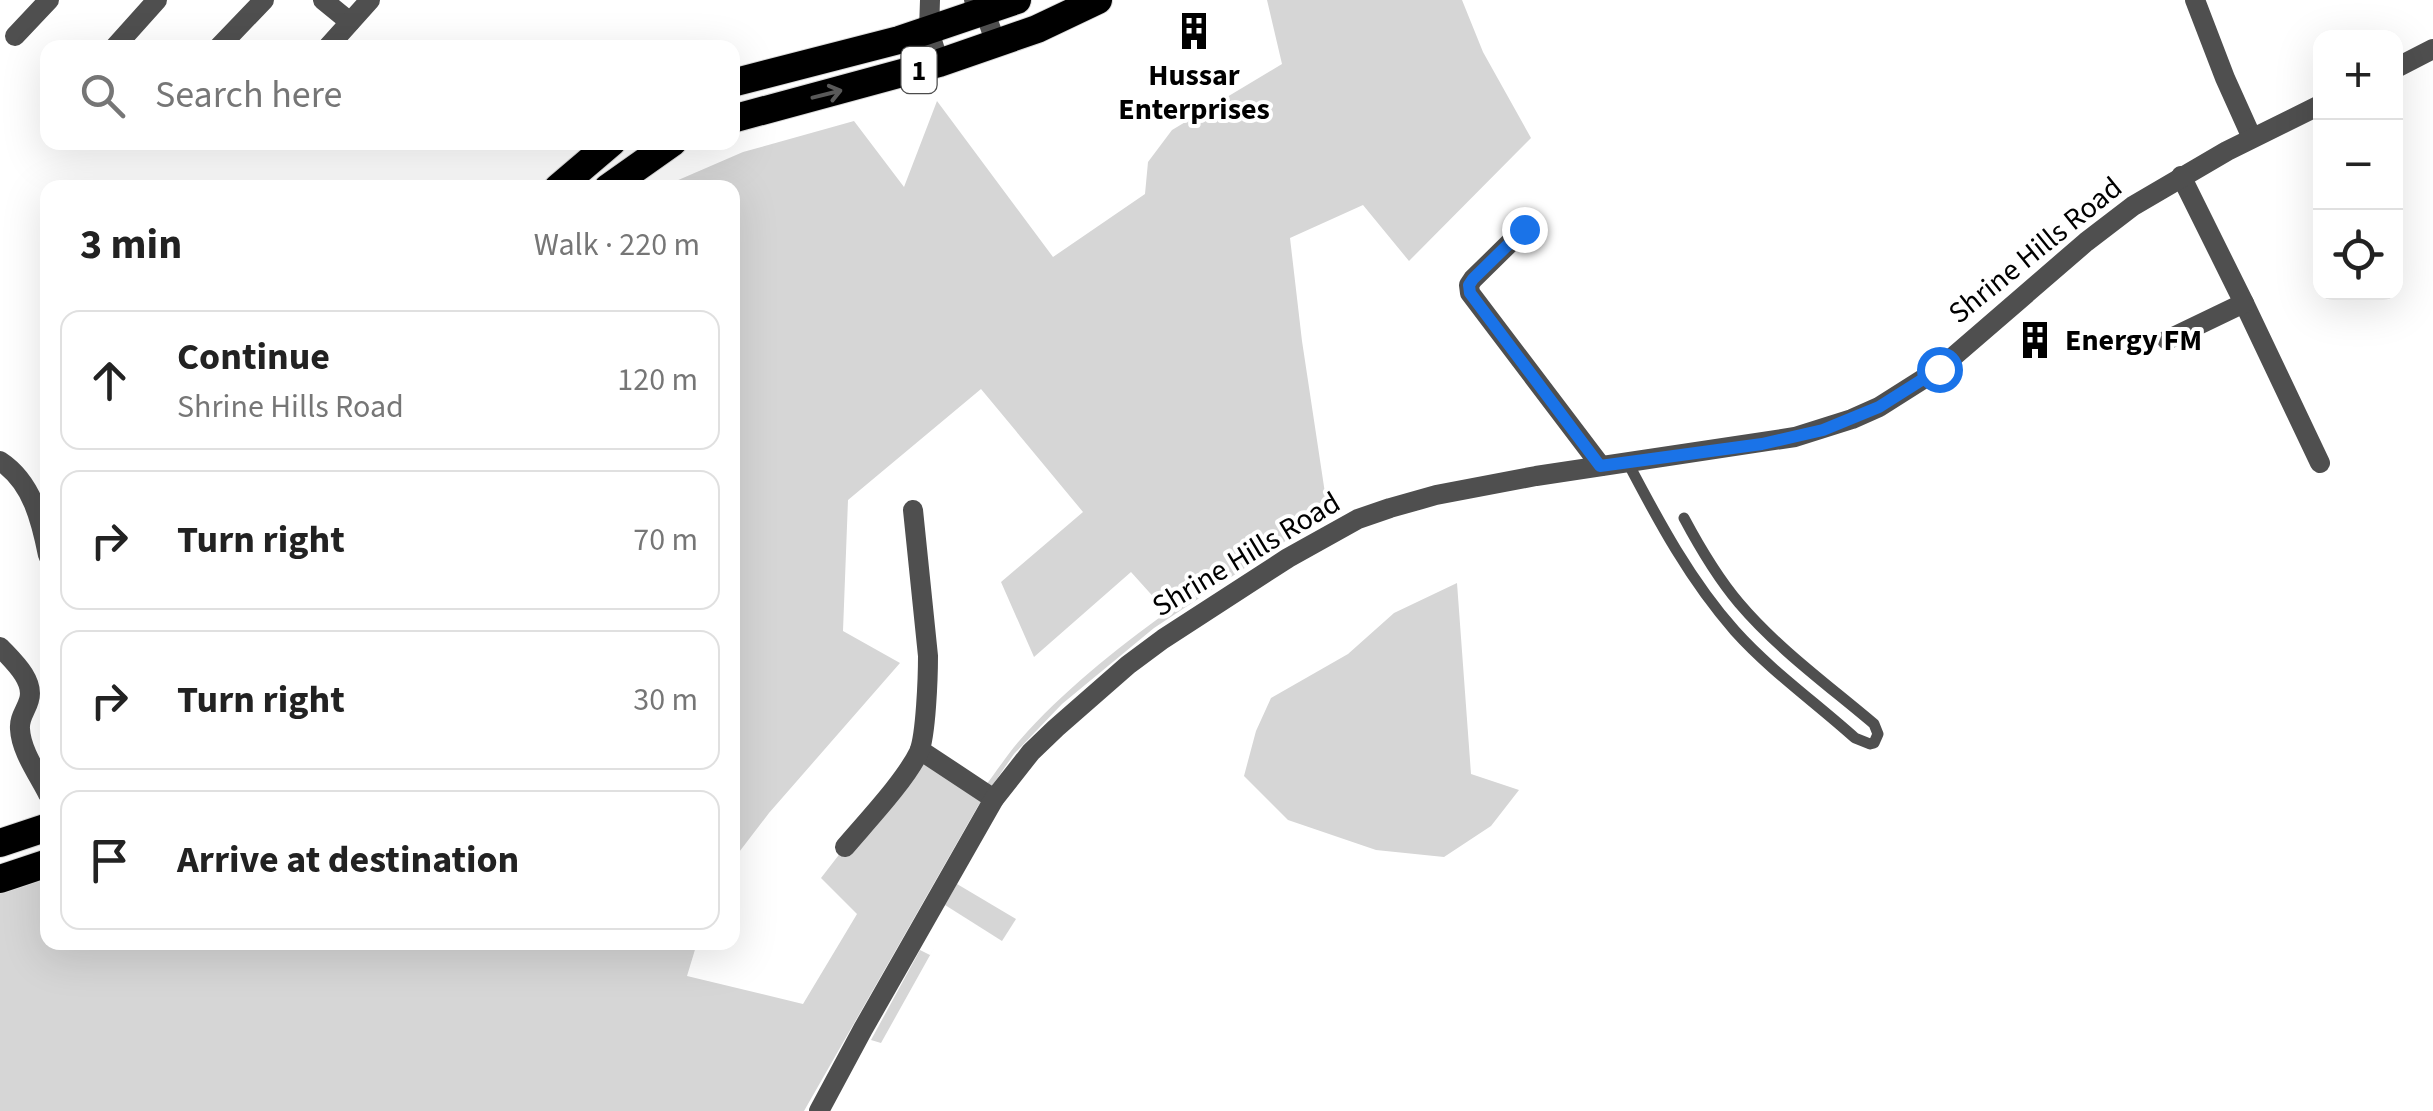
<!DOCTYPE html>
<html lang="en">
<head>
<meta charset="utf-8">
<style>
	:root { --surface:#fff; --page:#f6f6f6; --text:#222; --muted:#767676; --line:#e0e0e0 }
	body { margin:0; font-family:"Source Sans 3",sans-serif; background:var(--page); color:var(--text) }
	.controls { position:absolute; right:30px; top:30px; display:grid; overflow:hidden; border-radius:20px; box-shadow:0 10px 40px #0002 }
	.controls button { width:90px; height:90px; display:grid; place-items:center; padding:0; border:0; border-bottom:2px solid var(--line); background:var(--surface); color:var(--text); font:50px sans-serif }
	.stop { position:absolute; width:30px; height:30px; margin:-22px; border:8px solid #1a73e8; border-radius:50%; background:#fff }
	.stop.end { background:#1a73e8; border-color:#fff; box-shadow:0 2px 10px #0008 }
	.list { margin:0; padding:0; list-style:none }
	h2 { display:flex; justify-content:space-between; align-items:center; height:130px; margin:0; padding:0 40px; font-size:42px }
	h2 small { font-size:32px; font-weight:400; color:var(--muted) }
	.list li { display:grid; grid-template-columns:65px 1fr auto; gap:30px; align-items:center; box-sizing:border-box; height:140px; margin:0 20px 20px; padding:0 20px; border:2px solid var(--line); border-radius:20px }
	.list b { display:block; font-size:38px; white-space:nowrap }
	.list p { margin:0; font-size:32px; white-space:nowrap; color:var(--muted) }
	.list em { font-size:32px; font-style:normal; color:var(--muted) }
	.icon { flex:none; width:55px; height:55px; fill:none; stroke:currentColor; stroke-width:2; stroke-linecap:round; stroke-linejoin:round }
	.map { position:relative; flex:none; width:2433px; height:1111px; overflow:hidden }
	.search { position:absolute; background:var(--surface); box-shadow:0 10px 40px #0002; left:40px; top:40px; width:700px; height:110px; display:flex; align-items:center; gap:25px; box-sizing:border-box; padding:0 35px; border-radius:20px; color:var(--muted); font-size:38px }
	.panel { position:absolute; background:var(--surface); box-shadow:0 10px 40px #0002; left:40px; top:180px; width:700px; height:770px; border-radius:20px }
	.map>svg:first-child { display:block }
	.green { fill:#d6d6d6 }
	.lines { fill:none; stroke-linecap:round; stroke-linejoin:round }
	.trunk-casing { stroke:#dbdbdb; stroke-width:30 }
	.service { stroke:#4f4f4f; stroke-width:11 }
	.minor { stroke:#4f4f4f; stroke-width:20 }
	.tertiary { stroke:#4f4f4f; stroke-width:20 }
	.trunk { stroke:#000; stroke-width:28 }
	.oneway { stroke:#595959 }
	.route { stroke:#1a73e8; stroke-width:12 }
	.labels { text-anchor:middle; stroke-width:8; stroke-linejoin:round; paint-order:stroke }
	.shield { fill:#fff; stroke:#4c4c4c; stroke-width:2.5 }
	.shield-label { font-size:28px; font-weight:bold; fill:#000 }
	.poi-label { font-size:30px; font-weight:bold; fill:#000; stroke:#fff }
	.street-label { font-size:30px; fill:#000; stroke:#fff }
</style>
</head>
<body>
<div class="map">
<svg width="2433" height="1111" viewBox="0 0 2433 1111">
	<rect width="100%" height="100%" fill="#fff"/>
	<g class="green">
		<path d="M1267,0H1462L1483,52L1531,138L1409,261L1363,205L1290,238L1302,341L1328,513L1154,628L1062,704L1014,754L978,806L804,1111H0V872L47,855L48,942L697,943L687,976L803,1004L857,914L821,878L920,750L982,790C995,774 1006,756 1020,740C1062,692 1115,650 1167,612L1131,572L1034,657L1001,582L1083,512L981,389L848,500L843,631L900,663L769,813L733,860L732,188L667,187L676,181L743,152L854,121L904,187L937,101L1053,257L1145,194L1148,162L1172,130L1282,64Z"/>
		<polygon points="1457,583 1471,774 1519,790 1491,826 1444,857 1376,850 1288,820 1244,776 1256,731 1271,698 1348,654 1394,613"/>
		<polygon points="957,884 1016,919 1002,941 945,905"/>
		<polygon points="934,948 881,1043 871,1040 920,950 930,955"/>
	</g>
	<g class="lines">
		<g class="trunk-casing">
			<g id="trunk">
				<polyline points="732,83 899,40 1017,0"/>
				<polyline points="732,119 939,63 1037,29 1098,0"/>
				<polyline points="558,188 612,142"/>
				<polyline points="608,188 673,142"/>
				<polyline points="0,843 48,827"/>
				<polyline points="0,879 48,863"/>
			</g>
		</g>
		<path class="service" d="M1628,463C1659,522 1690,580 1735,631C1771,671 1815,702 1855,738L1870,744L1874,743L1878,734L1874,724C1828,685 1778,649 1739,603C1717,577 1700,548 1684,518"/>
		<g class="minor">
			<polyline points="323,0 350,22"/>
			<polyline points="930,0 929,31 939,63"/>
			<polyline points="974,0 985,12 996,44"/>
			<polyline points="2195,0 2225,78 2252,138"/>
			<polyline points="15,36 49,0"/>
			<polyline points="114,48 157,0"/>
			<polyline points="218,48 264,0"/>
			<polyline points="327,48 370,0"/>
			<polyline points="1524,229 1473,279 1469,285 1470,293 1601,466"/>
			<polyline points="2244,303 2320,463"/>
			<polyline points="2167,340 2244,303 2181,176"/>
			<path d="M0,461C32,482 41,520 48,555"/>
			<path d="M0,647C12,660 35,680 29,700C26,711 19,717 20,729C21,751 38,774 48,794"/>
			<polyline points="920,750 994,799"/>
			<path d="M845,847C867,821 905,781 919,752C926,735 928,676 928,656L913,510"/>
		</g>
		<g class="tertiary">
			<polyline points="2396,68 2433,49"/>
			<polyline points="819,1111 863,1029 994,799 1031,752 1056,728 1128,665 1163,639 1288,558 1358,519 1390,508 1436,495 1536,476 1795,437 1852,419 1879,407 1939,369 2086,242 2133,206 2227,151 2320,105"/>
		</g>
		<use href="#trunk" class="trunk"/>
	</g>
	<defs><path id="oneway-shaft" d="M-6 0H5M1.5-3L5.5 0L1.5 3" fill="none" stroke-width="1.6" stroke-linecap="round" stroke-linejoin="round" transform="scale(2.5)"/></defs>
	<use class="oneway" href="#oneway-shaft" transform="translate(827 94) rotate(-14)"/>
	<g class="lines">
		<polyline class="route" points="1524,229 1473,279 1469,285 1470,293 1600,466 1762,444 1823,430 1879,407 1939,369"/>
	</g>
	<defs>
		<g id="building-bare" transform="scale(3)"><path d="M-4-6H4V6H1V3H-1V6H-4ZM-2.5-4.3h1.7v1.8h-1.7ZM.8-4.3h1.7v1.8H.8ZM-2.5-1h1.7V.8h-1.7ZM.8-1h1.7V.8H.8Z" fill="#000" stroke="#fff" stroke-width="2.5" paint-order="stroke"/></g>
	</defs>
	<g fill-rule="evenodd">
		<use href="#building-bare" x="1194" y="31"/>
		<use href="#building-bare" x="2035" y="340"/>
	</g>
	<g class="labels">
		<rect class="shield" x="901.5" y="47" width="35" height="46" rx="8"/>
		<g class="shield-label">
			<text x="919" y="80">1</text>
		</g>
		<g class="poi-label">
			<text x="1194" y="85">Hussar<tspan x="1194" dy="34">Enterprises</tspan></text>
			<text x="2065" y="350" text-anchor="start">Energy FM</text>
		</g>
		<g class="street-label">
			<text transform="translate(2035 250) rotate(-39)" y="10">Shrine Hills Road</text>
			<text transform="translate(1246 554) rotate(-31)" y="10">Shrine Hills Road</text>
		</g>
	</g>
</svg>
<div class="controls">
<button>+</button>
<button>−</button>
<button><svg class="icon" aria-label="locate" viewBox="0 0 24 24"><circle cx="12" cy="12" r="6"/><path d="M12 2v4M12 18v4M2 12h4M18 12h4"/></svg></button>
</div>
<div class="stop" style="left:1939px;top:369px"></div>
<div class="stop end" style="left:1524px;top:229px"></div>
<div class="search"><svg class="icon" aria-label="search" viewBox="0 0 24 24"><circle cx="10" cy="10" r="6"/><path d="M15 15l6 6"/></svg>Search here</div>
<section class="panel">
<h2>3 min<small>Walk · 220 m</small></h2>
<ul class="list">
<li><svg class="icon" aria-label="ahead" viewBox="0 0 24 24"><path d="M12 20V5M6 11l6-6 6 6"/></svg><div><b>Continue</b><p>Shrine Hills Road</p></div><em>120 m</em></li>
<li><svg class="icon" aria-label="right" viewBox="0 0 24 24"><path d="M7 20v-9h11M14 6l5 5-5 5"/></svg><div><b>Turn right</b></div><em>70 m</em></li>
<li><svg class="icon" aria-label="right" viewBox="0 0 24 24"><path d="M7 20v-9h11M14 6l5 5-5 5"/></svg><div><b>Turn right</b></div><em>30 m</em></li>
<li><svg class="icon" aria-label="arrive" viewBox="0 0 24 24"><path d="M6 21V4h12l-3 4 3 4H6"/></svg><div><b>Arrive at destination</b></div></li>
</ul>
</section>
</div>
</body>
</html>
